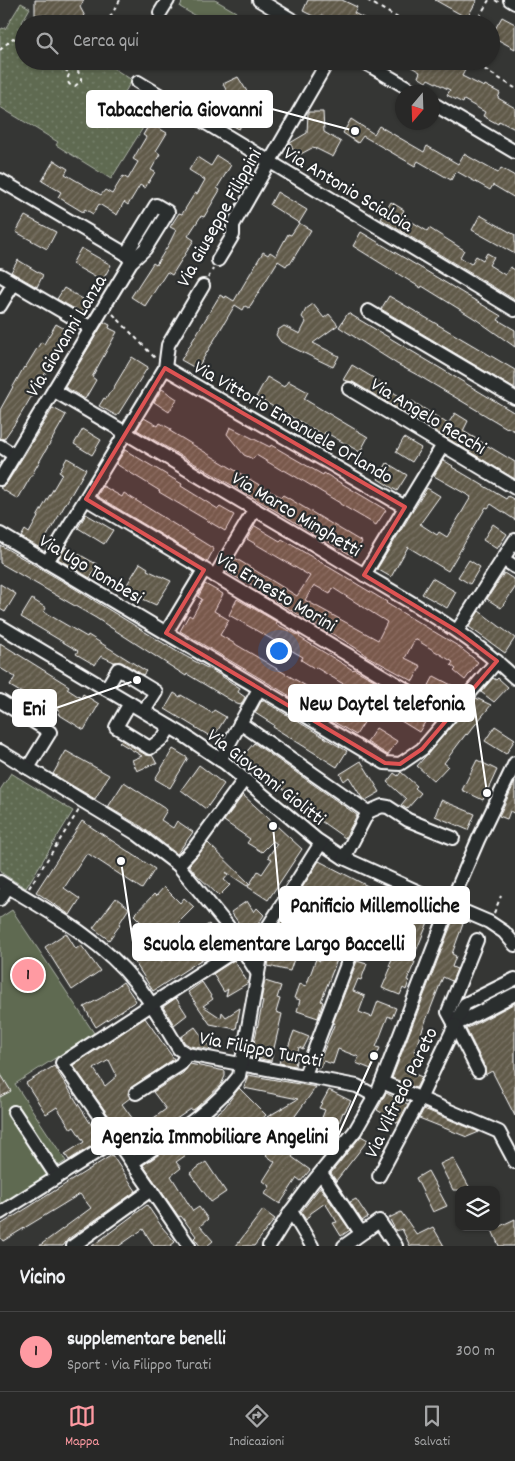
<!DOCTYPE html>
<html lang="it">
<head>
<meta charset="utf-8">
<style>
	:root { --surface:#282827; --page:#343433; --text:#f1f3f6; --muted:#a5a6a7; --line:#444; --accent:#ff9aa2 }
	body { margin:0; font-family:Dekko,sans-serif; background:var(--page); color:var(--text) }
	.controls { position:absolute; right:15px; bottom:15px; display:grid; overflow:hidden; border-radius:10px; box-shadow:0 1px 4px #0004 }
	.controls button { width:45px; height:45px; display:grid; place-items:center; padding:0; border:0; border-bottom:1px solid var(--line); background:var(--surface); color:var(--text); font:25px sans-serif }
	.compass { position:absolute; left:395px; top:85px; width:45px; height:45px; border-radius:50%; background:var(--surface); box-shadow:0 1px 4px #0004; rotate:199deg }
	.you { position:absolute; left:278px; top:650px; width:18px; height:18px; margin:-12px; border:4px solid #fff; border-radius:50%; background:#1a73e8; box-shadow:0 0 0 8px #1a73e833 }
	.badge { display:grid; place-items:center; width:32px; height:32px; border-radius:50%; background:var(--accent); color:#111; font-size:16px; font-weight:700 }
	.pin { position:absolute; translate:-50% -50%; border:2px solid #fff; box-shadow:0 1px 5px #0006 }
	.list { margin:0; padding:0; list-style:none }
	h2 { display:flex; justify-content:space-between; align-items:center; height:65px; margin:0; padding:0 20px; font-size:21px }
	h2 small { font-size:16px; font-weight:400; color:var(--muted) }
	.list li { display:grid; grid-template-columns:32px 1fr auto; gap:15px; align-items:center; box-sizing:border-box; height:80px; padding:0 20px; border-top:1px solid var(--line) }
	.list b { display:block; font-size:19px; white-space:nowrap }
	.list p { margin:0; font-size:16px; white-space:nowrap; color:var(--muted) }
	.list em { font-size:16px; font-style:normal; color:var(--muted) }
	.icon { flex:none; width:28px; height:28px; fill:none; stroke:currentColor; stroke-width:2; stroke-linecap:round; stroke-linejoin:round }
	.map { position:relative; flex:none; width:515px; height:1246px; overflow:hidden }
	.search { position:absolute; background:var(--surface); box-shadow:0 1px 4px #0004; left:15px; right:15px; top:15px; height:55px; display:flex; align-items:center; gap:12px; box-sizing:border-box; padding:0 18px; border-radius:28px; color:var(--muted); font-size:19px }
	.sheet { height:145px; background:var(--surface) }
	nav { display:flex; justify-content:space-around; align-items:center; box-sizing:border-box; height:70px; border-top:1px solid var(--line); background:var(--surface); font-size:14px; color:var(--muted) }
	nav a { display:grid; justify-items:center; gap:2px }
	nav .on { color:var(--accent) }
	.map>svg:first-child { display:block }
	.grass { fill:#5e6a51; stroke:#aeb4a8 }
	.park { fill:url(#park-dots); stroke:#aeb4a8 }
	.building { fill:url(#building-hatch); stroke:#fff; fill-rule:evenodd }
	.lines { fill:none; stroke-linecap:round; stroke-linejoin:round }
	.minor-casing { stroke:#fff; stroke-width:16 }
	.path { stroke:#fff; stroke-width:2; stroke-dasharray:4 4; stroke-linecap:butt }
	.minor { stroke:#2a2d2e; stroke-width:12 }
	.marked { fill:#de5353; fill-opacity:0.2; stroke:#de5353; stroke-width:4; stroke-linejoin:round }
	.labels { text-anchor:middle; stroke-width:4.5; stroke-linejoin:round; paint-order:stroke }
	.street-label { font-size:20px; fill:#fff; stroke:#2a2d2e }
	.leader { fill:none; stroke:#fff; stroke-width:2 }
	.callout-dot { fill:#fff; stroke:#2a2d2e; stroke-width:2 }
	.callout { fill:#fff; stroke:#fff; stroke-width:2 }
	.callout-label { font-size:21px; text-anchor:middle; font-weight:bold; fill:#111 }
</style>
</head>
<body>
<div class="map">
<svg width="515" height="1246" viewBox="0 0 515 1246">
	<defs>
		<pattern id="park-dots" width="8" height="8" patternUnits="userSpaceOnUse" patternTransform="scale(1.25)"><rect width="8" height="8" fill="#5e6a51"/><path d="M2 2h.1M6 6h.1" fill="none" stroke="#76806b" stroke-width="1.8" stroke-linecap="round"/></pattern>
		<pattern id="building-hatch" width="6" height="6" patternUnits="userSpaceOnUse" patternTransform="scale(1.25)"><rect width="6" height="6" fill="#615a4a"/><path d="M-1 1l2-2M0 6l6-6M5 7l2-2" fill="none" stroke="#797365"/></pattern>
	</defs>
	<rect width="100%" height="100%" fill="#353634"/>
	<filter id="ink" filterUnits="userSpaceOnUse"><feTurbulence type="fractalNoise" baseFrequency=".02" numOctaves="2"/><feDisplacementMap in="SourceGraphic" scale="10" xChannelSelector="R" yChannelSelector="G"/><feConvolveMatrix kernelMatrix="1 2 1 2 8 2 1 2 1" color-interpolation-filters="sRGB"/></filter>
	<g filter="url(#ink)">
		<g class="grass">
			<polygon points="183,0 215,0 236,12 229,24 209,24 180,7"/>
			<polygon points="12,910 94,1033 15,1084 66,1161 49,1172 49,1177 0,1209 0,918"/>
		</g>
		<g class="park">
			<polygon points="21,3 30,8 22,22 25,24 24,61 102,61 132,80 122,97 151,115 111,179 56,145 58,142 0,107 0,31 2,28 5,29"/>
			<polygon points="11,773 73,811 26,888 0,872 0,790"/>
		</g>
		<g class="building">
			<polygon points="35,0 84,0 80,7 89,24 68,24 65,19 61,16 35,15"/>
			<polygon points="308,0 342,0 357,7 354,13 375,24 339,24 321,15 319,19 303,11"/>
			<polygon points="435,0 477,0 467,18"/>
			<polygon points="502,17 515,24 515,49 491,36"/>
			<polygon points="401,61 454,61 453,64 465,70 462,76 484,87 485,85 500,93 498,98 515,108 515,129 499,121 498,124 483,116 485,112 464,100 463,103 447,95 450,90 428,79 426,82 418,77 420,72"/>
			<polygon points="238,77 248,93 269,93 269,113 249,112 239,129 223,120 233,103 223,84"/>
			<polygon points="308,112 323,112 324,132 341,142 333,157 317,149 312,148 297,156 290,143 307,133"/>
			<polygon points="351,119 374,134 379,126 424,152 427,146 458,164 464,154 498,173 501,168 515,176 515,198 493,185 490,190 456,171 451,180 418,161 415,166 363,136 358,143 343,133"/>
			<polygon points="150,123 167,133 156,151 160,154 151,170 155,172 145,188 140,185 128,205 124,202 117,215 99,204 93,214 85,209 83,212 58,197 61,192 42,181 54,160 68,169 65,174 101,195 105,190 112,194 123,176 128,179 138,162 133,159 146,137 143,135"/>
			<polygon points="217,156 231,165 217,188 220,190 204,217 201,216 188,236 194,240 172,275 167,272 145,306 131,297 153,263 156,265 169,244 176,230 170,227 179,213 182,214 195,193 197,194 205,180 189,170 197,157 211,166"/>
			<polygon points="277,192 307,210 299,223 270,205"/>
			<polygon points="391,202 404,210 401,215 427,231 429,228 464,250 460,257 471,264 476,256 483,260 487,253 494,257 489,265 505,275 510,267 515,270 515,300 381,219"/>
			<polygon points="480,215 515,235 515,254 472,230"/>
			<polygon points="25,216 56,232 47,249 16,232"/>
			<polygon points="299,223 311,230 290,264 288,263 286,266 278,261 249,308 245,306 243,310 235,305 197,369 181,360 220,295 225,298 226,296 234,301 263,252 268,255 270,252 276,256 288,234 291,235"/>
			<polygon points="361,232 501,316 498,320 515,330 515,347 477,320 422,286 421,288 353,246"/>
			<polygon points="81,248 111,265 102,281 72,264"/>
			<polygon points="18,260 43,275 37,287 11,272"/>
			<polygon points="64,288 88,302 82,313 57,299"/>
			<polygon points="389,296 515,370 515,389 381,309"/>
			<polygon points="313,304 324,318 329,314 338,325 313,343 339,356 333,367 281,342 276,335 278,330 284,326 300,334 306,322 302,317 306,309"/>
			<polygon points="348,313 515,413 515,431 507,427 507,428 421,377 397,364 339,327"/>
			<polygon points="104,322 110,325 109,328 117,332 92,377 96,380 85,399 65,387"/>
			<polygon points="56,324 70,332 18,419 4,439 0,438 0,410 24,367 25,368 41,342 44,344"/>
			<polygon points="132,357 148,367 117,416 99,406 104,398 106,399 110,392 111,392"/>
			<polygon points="352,365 387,386 386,388 411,403 412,401 448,424 455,413 468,421 463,431 515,462 515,479 353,382 343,380"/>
			<polygon points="267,377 284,387 288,381 308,392 304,399 368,437 360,452 325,432 324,435 256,397"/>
			<polygon points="162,389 177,399 169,412 154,402"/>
			<polygon points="53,408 66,415 18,499 0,488 7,483"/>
			<polygon points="144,418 158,426 160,423 171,429 170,431 256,483 281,497 283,495 362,542 353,556 137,430"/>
			<polygon points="230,427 270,447 271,445 323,475 324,473 386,510 376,525 340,504 340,503 305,482 284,470 283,471 256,455 253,459 244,455 227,434"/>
			<polygon points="83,429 101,440 92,455 74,444"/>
			<polygon points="404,438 421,448 412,462 396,452"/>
			<polygon points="125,450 182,484 181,486 218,509 220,507 234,515 225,531 159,492 160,491 116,464"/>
			<polygon points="67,458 86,469 40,548 21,537 25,530 29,533 38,517 37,517 62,474 59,472"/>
			<polygon points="443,460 453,466 452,467 506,499 508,496 515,500 515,520 491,504 488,508 486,507 448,571 408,547 391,577 377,569 427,488 440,496 420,524 437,535 439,532 447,537 471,497 434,476"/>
			<polygon points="387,463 407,475 397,491 378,479"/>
			<polygon points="103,486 122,497 124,493 214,549 207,562 97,496"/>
			<polygon points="86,514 113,530 104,544 78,528"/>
			<polygon points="493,524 507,534 497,549 483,540"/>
			<path d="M255,526L280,541L282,539L387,602L386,603L458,646L478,662L465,680L454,671L456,669L451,665L453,662L415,639L405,658L421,666L413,681L365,655L364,653L343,640L275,601L276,599L242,579L241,580L227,572L235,558L297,596L310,576L247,539ZM314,585L330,594L333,588L387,622L378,640L305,600Z"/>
			<polygon points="0,545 69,585 176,651 220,675 240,688 238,692 245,697 241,705 237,704 187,674 186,676 96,618 0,563"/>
			<polygon points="66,547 98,565 90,578 58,559"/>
			<polygon points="469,560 480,567 470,584 458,577"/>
			<polygon points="140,563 148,568 147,570 171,581 156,605 132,594 131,595 123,591"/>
			<polygon points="504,573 515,580 515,588 501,608 487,599"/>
			<polygon points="432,578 456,592 447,608 422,594"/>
			<polygon points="0,584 16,594 5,612 0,609"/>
			<polygon points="205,584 223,594 214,611 229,620 220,635 365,721 356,735 180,631 189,615 192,617 202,599 198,597"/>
			<polygon points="32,599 46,608 44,612 87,637 88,635 146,671 143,675 122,662 114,662 101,656 95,665 76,654 78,651 21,617"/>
			<polygon points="237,599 277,622 276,624 300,636 299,637 353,670 354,669 374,680 373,683 409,700 407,703 429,716 419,732 401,721 404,715 340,682 315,667 314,668 301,660 303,657 229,615"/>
			<polygon points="479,611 515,638 505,653 469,627"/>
			<polygon points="0,643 69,686 67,689 81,698 83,694 99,704 84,730 58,714 60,711 45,702 41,710 31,704 34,700 10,686 15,677 0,668"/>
			<polygon points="434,676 457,688 449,703 426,691"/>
			<polygon points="493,678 496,680 498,678 508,687 494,702 481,692"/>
			<polygon points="174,693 180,697 181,695 212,713 214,710 226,717 213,738 165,709"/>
			<polygon points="476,698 491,705 467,735 466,734 444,763 448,766 434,781 417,766"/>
			<polygon points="262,700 347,751 337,767 273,727 274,725 255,713"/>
			<polygon points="495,726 515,739 506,754 485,741"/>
			<polygon points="376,728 397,741 388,755 367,742"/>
			<polygon points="121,740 146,755 152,755 157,764 155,763 137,771 132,760 142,756 119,742"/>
			<polygon points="254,743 357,815 345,838 298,805 301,802 242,757"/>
			<polygon points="173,749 188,758 170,788 155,779"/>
			<polygon points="66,751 109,775 95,799 53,774"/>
			<polygon points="477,760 497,770 483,800 462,790"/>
			<polygon points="361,761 380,792 366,800 362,798 349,777 344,781 340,774"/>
			<polygon points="199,765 224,784 206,809 181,790"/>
			<polygon points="401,772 417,786 415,788 421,793 407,809 401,805 406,799 387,782 394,773 398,776"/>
			<polygon points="124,782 167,810 161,820 173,828 177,821 193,832 177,854 142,827 108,807"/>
			<polygon points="515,782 515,814 510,811 507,819 499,816"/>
			<polygon points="243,795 302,849 268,900 248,887 258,871 262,874 272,859 268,857 277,844 273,841 262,852 247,843 250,839 224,821"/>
			<polygon points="441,800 475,814 468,830 435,816"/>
			<polygon points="82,821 155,869 142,889 87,853 64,888 80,899 70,915 36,892"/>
			<polygon points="208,843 250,884 247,886 226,872 228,875 224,880 230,885 219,896 195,873 189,865"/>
			<polygon points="319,861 391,898 380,918 387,922 382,931 325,901 326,900 302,888"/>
			<polygon points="164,887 180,903 184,898 194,907 175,926 185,940 209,924 224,945 153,991 134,961 152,949 160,962 173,953 163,938 160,941 134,915 154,894 156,896"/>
			<polygon points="116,898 129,908 119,924 120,925 109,940 93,928"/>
			<polygon points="247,901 254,912 257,908 264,915 258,924 245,932 231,912"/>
			<polygon points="292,904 315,919 300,941 290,971 268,966 274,933"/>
			<polygon points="402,904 431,915 412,961 415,962 407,980 409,981 406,990 403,988 400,995 382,988 391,967 389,966 394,954 397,955 410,921 398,917"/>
			<polygon points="453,920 463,924 452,954 456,956 452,967 457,969 452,981 443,977 414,1051 417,1052 409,1072 422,1077 416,1088 392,1078"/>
			<polygon points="332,931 346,937 321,1001 323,1002 318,1018 297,1011 300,1000 294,998 299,984 306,986 316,959 320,961"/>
			<polygon points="66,933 76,949 81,945 100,971 72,990 45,947"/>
			<polygon points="234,960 248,983 226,996 228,989 224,992 213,974"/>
			<polygon points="357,961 367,964 361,980 358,979 353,991 365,996 359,1012 372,1017 378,1001 396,1008 392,1018 388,1016 376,1047 380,1048 371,1069 356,1063 359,1057 338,1049 333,1064 323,1061 320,1068 317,1067 335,1023 333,1023"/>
			<polygon points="265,981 281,986 277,998 280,999 276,1012 282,1014 271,1061 251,1057 263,1001 261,1000"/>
			<polygon points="123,982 136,1001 96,1027 84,1007 101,998"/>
			<polygon points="202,982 213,999 203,1006 221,1018 222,1012 226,1017 240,1008 236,1029 210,1024 188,992"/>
			<polygon points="176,998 187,1015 174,1025 163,1007"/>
			<polygon points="515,1003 515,1116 492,1071 485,1075 485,1067 466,1029"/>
			<path d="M145,1018L174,1059L129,1089L128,1094L130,1098L122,1104L138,1126L141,1124L143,1126L166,1109L153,1092L183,1073L190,1064L225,1071V1076L221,1085L197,1107L193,1110L191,1109L132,1149L73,1065ZM109,1060L117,1076L105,1086L94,1069Z"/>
			<polygon points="195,1027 212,1050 190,1046 185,1043 181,1037"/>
			<polygon points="294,1031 309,1037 303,1049 299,1047 295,1066 279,1063 283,1050 287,1050"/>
			<polygon points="54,1066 101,1140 69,1160 65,1154 84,1142 74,1127 71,1129 57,1107 46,1114 26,1083"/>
			<polygon points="0,1073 11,1091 0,1097"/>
			<polygon points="248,1075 316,1087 280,1137 267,1117 298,1099 244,1088"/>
			<polygon points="239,1088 266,1115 260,1122 256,1119 245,1132 237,1126 223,1137 217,1129 202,1144 176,1162 181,1168 171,1176 193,1211 199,1207 208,1219 200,1226 213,1241 207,1246 200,1246 194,1238 196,1236 181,1216 179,1217 143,1165 193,1132 224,1108"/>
			<polygon points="329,1090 351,1101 344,1113 343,1112 335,1133 331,1131 319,1153 302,1143 292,1157 310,1170 301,1181 297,1178 280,1204 265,1194 270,1186 263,1181 275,1162 266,1155 280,1137 291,1146 303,1126 308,1128 309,1126 317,1130 325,1110 319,1108"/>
			<polygon points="386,1093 408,1104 398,1123 377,1110"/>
			<polygon points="424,1109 479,1132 467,1137 419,1118"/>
			<polygon points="361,1136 368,1140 336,1181 331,1173"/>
			<polygon points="112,1155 136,1191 68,1239 63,1246 39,1246 91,1208 80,1194 3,1241 0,1237 0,1225"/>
			<polygon points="453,1158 471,1190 453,1190 440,1164"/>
			<polygon points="206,1162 226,1192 211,1202 190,1173"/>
			<polygon points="428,1171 447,1206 433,1212 416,1178"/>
			<polygon points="320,1187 350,1230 341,1236 333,1223 337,1222 325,1203 311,1213 306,1220 301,1212"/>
			<polygon points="356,1199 368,1217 362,1221 350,1202"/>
			<polygon points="147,1205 162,1227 175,1242 170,1246 154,1246 143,1229 119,1246 92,1246"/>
			<polygon points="263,1210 275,1219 254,1246 236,1246"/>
			<polygon points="401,1212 417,1235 433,1227 444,1246 410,1246 402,1229 396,1231 389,1218"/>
			<polygon points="515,1219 515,1246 499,1246 492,1230"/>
		</g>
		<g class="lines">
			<g class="minor-casing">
				<g id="minor">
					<polyline points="259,0 299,24"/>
					<polyline points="510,0 515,3"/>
					<polyline points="160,13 168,0"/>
					<polyline points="362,61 415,92"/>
					<polyline points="138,82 515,310"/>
					<polyline points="432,103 515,152"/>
					<polyline points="0,180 126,254 130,260"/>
					<polyline points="218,260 233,235 233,225 328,61"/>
					<polyline points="0,275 91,328"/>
					<polyline points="0,306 14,283"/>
					<polyline points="368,311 515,398"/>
					<polyline points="165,368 405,507"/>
					<polyline points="349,389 515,488"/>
					<path d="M53,390C150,448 247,504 343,562C402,598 465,630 515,678"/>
					<polyline points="0,446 14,455"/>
					<polyline points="0,479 131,262 145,249 168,212 156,205 126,254"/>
					<polyline points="86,499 449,715"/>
					<polyline points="0,534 385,763 400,764 422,749 497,661"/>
					<polyline points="503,559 515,567"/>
					<polyline points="47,562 165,368 168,345 203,286"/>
					<polyline points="364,575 443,445"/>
					<polyline points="215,576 255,509"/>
					<polyline points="0,626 182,734 225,763 317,840 344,858 421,893 489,922 504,932 515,945"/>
					<polyline points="457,631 515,540"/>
					<polyline points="166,633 204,570"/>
					<polyline points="106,689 118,669 156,692 144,711"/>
					<polyline points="0,701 50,732 28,768"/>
					<polyline points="130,703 116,727 150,748 163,738 170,727"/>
					<polyline points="240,723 368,812"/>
					<polyline points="0,751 137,834 178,865 227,925 258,974"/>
					<polyline points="220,760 259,689"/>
					<polyline points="344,858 368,812 382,806 388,807 408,820 453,838"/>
					<polyline points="178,865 195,847 244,780"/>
					<path d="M0,882C47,911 100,938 135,982C152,1002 165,1027 179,1049L187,1054L357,1086L375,1096"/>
					<polyline points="289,893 358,935 305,1075"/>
					<polyline points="0,899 8,887"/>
					<polyline points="455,1025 448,1012 477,940"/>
					<polyline points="455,1025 515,994"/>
					<polyline points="478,1071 455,1025 465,1004 515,979"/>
					<polyline points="382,1082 499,1132 515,1162"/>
					<polyline points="136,1093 181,1064 187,1054"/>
					<polyline points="14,1112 57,1177"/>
					<path d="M132,1163C169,1137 211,1113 239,1076L266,930L321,843"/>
					<polyline points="321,1173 359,1230 365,1231"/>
					<polyline points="379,1176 420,1099 455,1025"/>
					<polyline points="291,1211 312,1246"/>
					<polyline points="0,1213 116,1140"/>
					<polyline points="73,1246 151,1190"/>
					<polyline points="189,1246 151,1190 62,1063 266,930"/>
					<polyline points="269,1246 291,1211 312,1183 355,1131 379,1089 450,905 478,840 515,763"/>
					<polyline points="344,1246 379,1221 396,1246"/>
				</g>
			</g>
			<g class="path">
				<polyline points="367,0 408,24"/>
				<polyline points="495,0 500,3"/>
				<polyline points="106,24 120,0"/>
				<polyline points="475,24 489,0"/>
				<polyline points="0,50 13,38 24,44"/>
				<path d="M51,61L70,73C66,79 67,86 75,86L81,81V76L78,72L84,61"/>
				<polyline points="471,61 515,88"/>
				<polyline points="208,278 213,269"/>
				<polyline points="113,314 156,359"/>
				<polyline points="29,888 79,810"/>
				<polyline points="494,913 501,896"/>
			</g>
			<use href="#minor" class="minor"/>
		</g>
	</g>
	<path class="marked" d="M165,368L405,507L364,575L457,631L497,661L422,749L400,764L385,763L166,633L204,570L86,499Z"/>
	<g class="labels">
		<g class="street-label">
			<text transform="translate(349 188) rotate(31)" y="7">Via Antonio Scialoia</text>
			<text transform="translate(218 217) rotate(-61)" y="7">Via Giuseppe Filippini</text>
			<text transform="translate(65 335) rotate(-59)" y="7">Via Giovanni Lanza</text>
			<text transform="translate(429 415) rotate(31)" y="7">Via Angelo Recchi</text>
			<text transform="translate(294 421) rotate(30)" y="7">Via Vittorio Emanuele Orlando</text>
			<text transform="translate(297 513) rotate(31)" y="7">Via Marco Minghetti</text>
			<text transform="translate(92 568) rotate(31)" y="7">Via Ugo Tombesi</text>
			<text transform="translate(277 591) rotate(31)" y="7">Via Ernesto Morini</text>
			<text transform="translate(267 776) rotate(38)" y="7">Via Giovanni Giolitti</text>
			<text transform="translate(261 1048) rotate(11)" y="7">Via Filippo Turati</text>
			<text transform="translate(400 1092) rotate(-64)" y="7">Via Vilfredo Pareto</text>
		</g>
	</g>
	<path class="leader" d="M355 131L272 109M487 793L474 703M137 680L56 708M273 826L280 905M121 861L133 942M374 1056L338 1136"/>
	<g class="callout-dot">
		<circle cx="355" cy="131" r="5"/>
		<circle cx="487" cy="793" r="5"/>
		<circle cx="137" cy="680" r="5"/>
		<circle cx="273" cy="826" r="5"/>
		<circle cx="121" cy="861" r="5"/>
		<circle cx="374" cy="1056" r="5"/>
	</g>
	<g class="callout">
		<rect x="87" y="91" width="185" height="36" rx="5"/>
		<rect x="289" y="685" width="185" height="36" rx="5"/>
		<rect x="13" y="690" width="43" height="36" rx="5"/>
		<rect x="280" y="887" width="189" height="36" rx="5"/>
		<rect x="133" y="924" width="282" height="36" rx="5"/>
		<rect x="92" y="1118" width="246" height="36" rx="5"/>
	</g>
	<g class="callout-label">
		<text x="180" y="116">Tabaccheria Giovanni</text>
		<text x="382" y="710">New Daytel telefonia</text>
		<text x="34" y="715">Eni</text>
		<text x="375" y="912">Panificio Millemolliche</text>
		<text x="274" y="950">Scuola elementare Largo Baccelli</text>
		<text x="215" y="1143">Agenzia Immobiliare Angelini</text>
	</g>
</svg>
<div class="controls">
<button><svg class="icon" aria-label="layers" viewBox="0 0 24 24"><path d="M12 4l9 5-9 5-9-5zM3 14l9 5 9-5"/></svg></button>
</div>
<svg class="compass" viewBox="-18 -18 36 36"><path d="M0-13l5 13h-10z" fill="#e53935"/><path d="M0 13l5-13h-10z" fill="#a5a6a7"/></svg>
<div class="you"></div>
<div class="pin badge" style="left:28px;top:975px">1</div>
<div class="search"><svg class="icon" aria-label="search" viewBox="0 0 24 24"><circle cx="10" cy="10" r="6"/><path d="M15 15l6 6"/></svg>Cerca qui</div>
</div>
<section class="sheet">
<h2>Vicino<small></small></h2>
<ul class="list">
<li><span class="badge">1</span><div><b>supplementare benelli</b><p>Sport · Via Filippo Turati</p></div><em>300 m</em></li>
</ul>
</section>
<nav>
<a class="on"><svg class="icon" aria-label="map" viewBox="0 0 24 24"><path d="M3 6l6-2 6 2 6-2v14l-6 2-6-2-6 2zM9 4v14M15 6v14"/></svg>Mappa</a>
<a><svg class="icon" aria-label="directions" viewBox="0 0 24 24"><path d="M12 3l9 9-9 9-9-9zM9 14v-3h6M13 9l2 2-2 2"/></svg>Indicazioni</a>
<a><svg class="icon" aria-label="saved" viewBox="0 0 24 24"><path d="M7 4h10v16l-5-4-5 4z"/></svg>Salvati</a>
</nav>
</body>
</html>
